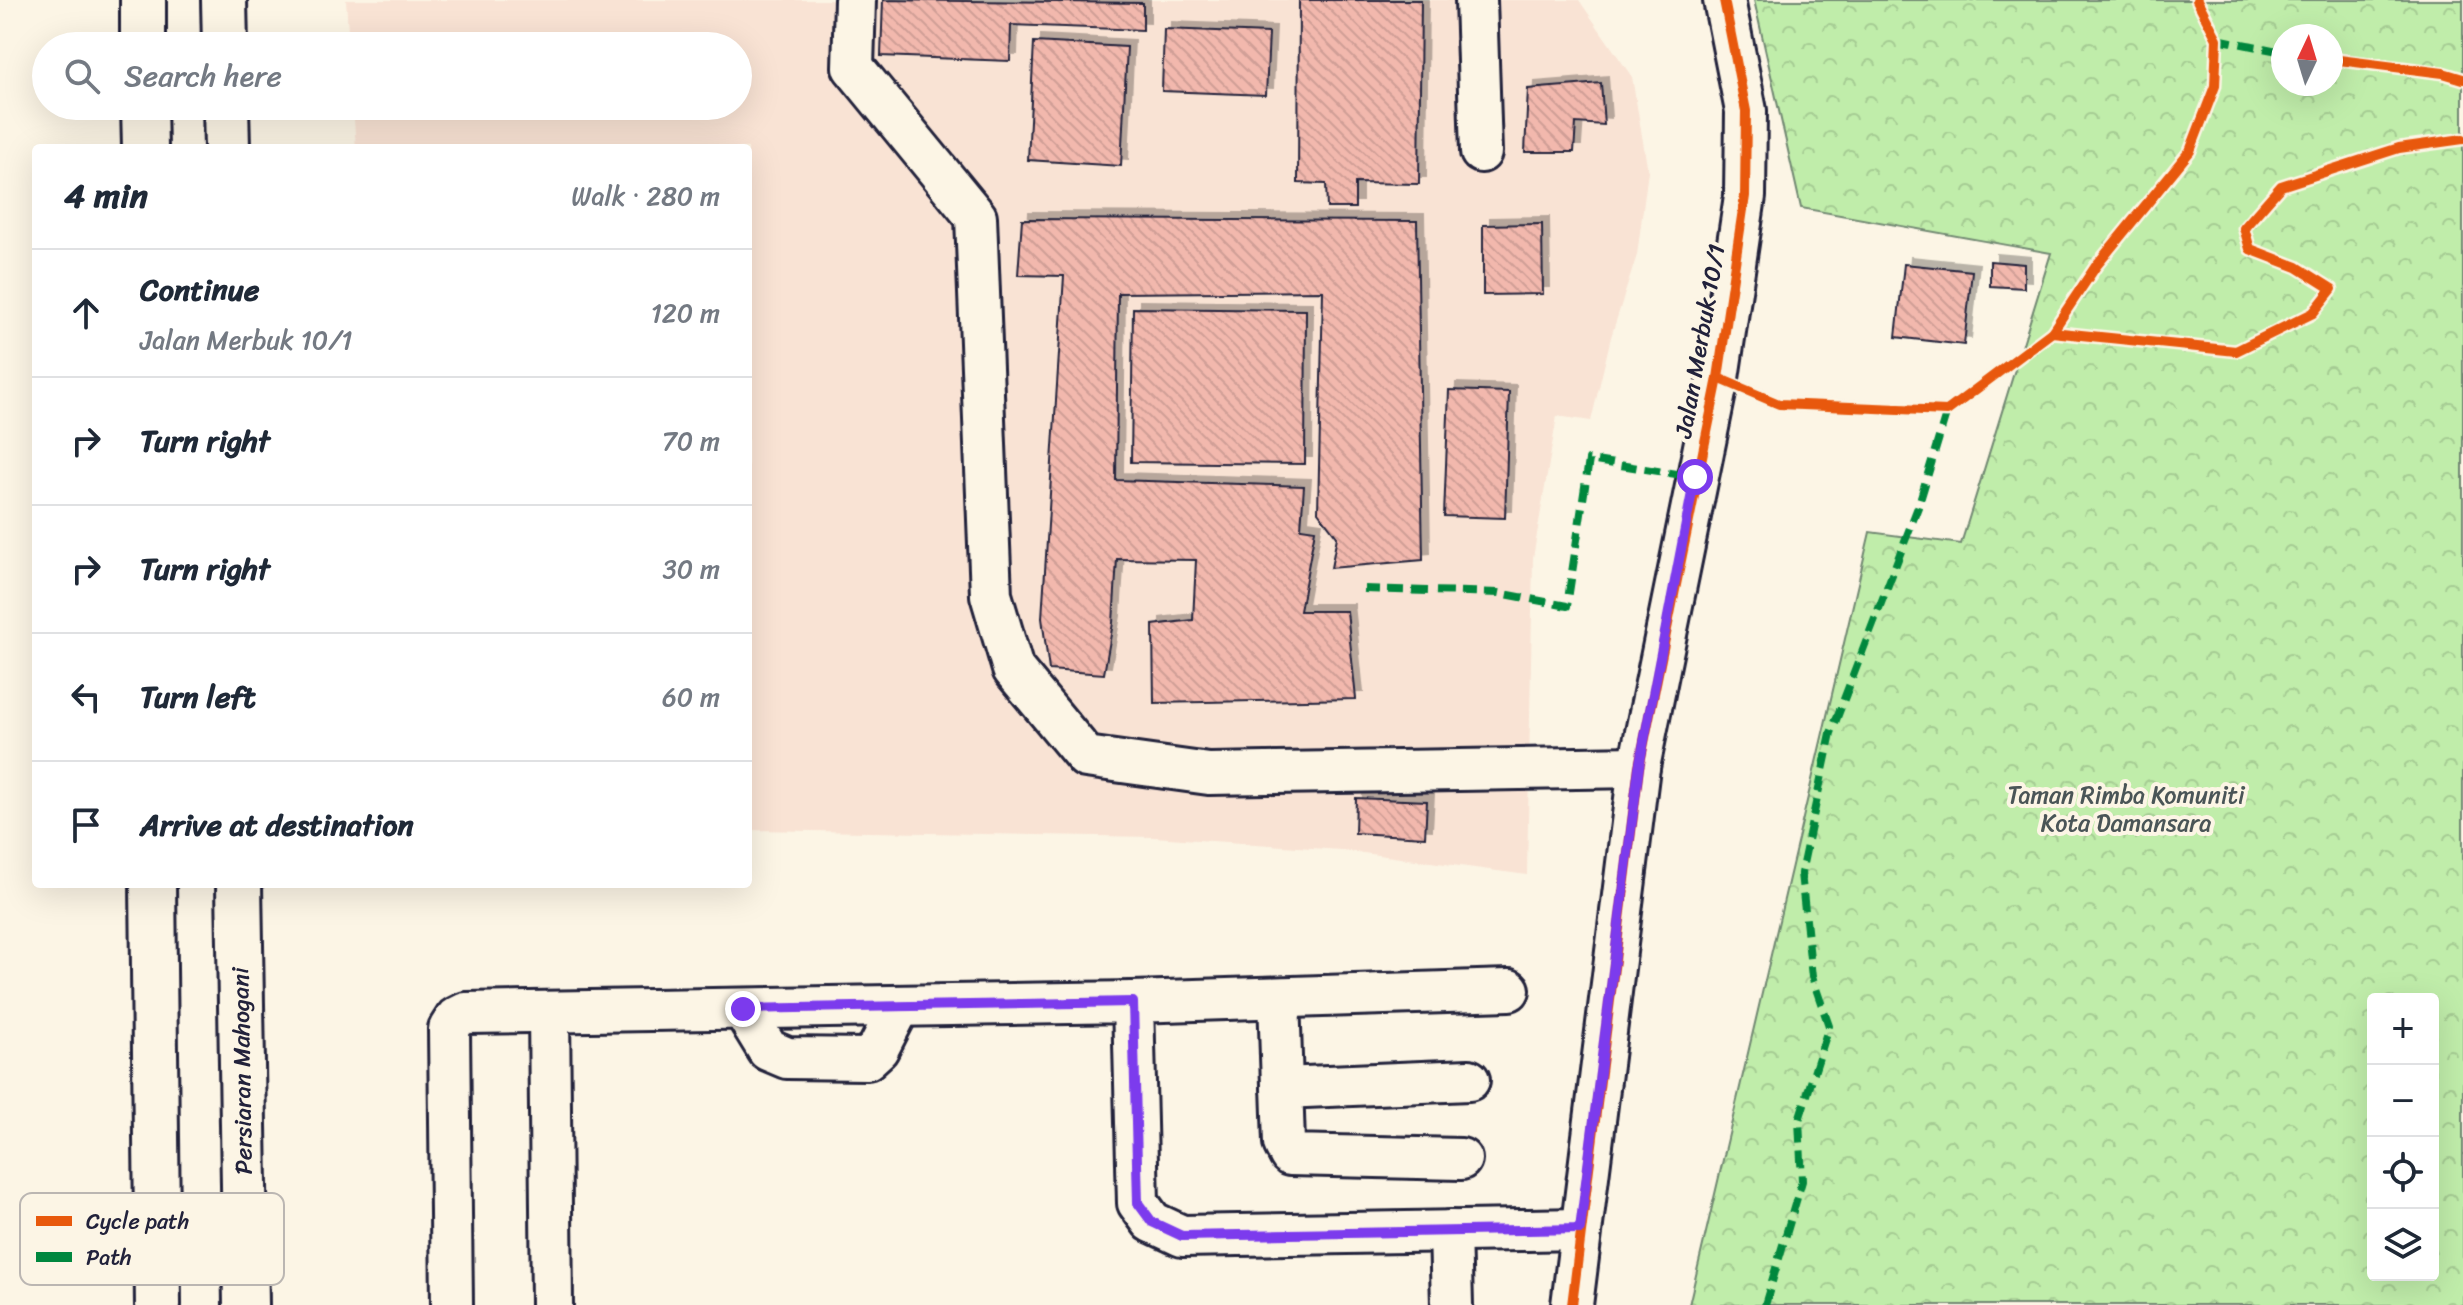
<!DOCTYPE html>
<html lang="en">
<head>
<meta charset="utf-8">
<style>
	:root { --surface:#fff; --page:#f2f2f3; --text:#1f2937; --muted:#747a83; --line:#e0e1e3 }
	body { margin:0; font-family:Sriracha,sans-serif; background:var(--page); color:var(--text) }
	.controls { position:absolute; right:24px; bottom:24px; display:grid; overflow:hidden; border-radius:8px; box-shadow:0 8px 32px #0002 }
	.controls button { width:72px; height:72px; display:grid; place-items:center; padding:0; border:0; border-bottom:2px solid var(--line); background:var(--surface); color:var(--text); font:40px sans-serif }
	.compass { position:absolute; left:2271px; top:24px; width:72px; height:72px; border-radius:50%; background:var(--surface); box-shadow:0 8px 32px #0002; rotate:4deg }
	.stop { position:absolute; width:24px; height:24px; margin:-18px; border:6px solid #7c3aed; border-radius:50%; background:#fff }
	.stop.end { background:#7c3aed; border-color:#fff; box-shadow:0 2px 8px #0008 }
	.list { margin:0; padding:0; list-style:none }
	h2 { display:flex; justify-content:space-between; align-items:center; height:104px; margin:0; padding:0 32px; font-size:34px }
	h2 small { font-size:26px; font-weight:400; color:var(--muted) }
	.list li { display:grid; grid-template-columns:52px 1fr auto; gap:24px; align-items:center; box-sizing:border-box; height:128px; padding:0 32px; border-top:2px solid var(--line) }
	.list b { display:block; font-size:30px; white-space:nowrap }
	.list p { margin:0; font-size:26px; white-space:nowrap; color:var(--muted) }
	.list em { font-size:26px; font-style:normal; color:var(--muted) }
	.icon { flex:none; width:44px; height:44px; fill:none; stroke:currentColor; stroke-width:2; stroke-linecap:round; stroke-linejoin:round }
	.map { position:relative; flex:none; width:2463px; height:1305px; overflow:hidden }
	.search { position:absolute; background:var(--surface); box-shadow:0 8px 32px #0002; left:32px; top:32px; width:720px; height:88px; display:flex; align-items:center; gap:20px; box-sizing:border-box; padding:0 28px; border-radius:44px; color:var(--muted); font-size:30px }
	.panel { position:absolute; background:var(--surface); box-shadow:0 8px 32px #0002; left:32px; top:144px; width:720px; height:744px; border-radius:8px }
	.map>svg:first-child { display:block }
	.built { fill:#f9e3d4 }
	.forest { fill:url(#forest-crowns); stroke:#718872; stroke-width:2; fill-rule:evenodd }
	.building { fill:url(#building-back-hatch); stroke:#22223b; stroke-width:2; filter:url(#shadow) }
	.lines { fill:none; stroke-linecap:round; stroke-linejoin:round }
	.minor-casing { stroke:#22223b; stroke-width:46 }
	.major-casing { stroke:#22223b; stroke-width:50 }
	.minor { stroke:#fcf5e5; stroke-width:40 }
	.major { stroke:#fcf5e5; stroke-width:44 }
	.quiet { stroke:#00873e; stroke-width:8; stroke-dasharray:16 8; stroke-linecap:butt }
	.cycleway-casing { stroke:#fcf5e5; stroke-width:15 }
	.cycleway { stroke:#e8590c; stroke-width:10 }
	.route { stroke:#7c3aed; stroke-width:10 }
	.labels { text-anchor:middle; stroke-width:8; stroke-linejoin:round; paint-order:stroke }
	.street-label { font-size:24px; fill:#22223b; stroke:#fcf5e5 }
	.park-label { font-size:24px; fill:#4a5557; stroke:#fcf5e5 }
	.key { fill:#fcf5e5; stroke:#bbb6b2; stroke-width:2 }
	.key-label { font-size:22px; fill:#22223b }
</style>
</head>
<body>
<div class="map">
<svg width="2463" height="1305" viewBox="0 0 2463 1305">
	<defs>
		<pattern id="forest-crowns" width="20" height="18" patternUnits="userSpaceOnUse" patternTransform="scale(2)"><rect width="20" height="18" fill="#c0edaa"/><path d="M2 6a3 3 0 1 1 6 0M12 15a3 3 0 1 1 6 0" fill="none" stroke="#a5cb93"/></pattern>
		<pattern id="building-back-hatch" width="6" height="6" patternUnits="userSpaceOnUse" patternTransform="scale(2)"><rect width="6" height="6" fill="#f2b8ad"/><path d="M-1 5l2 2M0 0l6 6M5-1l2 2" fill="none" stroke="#cf9e96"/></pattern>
		<filter id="shadow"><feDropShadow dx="7" dy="-7" stdDeviation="0" flood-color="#0004"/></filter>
	</defs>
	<rect width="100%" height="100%" fill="#fcf5e5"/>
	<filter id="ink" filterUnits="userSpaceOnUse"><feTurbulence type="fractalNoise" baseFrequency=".0125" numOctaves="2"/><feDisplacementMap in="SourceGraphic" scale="16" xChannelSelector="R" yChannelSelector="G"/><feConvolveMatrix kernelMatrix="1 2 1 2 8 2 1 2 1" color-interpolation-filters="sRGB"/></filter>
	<g filter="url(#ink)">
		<polygon class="built" points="346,0 1579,0 1632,77 1648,171 1637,255 1611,337 1591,421 1557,416 1533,558 1527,875 1341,850 1154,837 748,830 748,148 356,148 353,106 738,106 738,46 349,46"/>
		<path class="forest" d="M1754,0H2463V1305H1689L1870,532L1961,544L2051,253L1801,208ZM2283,36H2331V84H2283ZM2373,999H2433V1275H2373Z"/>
		<g class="building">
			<polygon points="883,0 1143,3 1143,30 1011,25 1010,61 881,56"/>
			<polygon points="1299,0 1421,0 1419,184 1355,183 1355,208 1327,208 1326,184 1298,183"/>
			<polygon points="1164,29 1269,33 1266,95 1162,91"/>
			<polygon points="1034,42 1127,47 1121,166 1028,160"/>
			<polygon points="1601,83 1604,125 1576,123 1574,152 1525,152 1528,89"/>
			<polygon points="1022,219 1417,221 1423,560 1331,568 1337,537 1318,512 1323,291 1118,293 1116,480 1304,486 1301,528 1315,530 1300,611 1347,611 1356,699 1154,703 1153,625 1193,620 1196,560 1117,559 1113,623 1104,674 1049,670 1042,618 1064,276 1018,275"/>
			<polygon points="1542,224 1543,294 1483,295 1483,225"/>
			<polygon points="1990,261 2024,264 2024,288 1990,286"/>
			<polygon points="1904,264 1972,271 1964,345 1896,337"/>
			<polygon points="1133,308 1306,310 1305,464 1131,462"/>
			<polygon points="1449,390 1509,392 1505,518 1444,516"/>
			<polygon points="1356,798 1427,801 1425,837 1355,833"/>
		</g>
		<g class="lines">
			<g class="minor-casing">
				<g id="minor">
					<polyline points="855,0 853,67 976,217 991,595 1013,669 1086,757 1209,774 1639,767"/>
					<polyline points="1476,0 1481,152"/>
					<polyline points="1279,998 1284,1143 1290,1155 1461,1159"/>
					<polyline points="1133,1002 1509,990"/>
					<polyline points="743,1009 768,1050 787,1058 867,1059 878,1049 900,1006"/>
					<polyline points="549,1012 552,1305"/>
					<polyline points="1282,1088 1469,1080"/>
					<polyline points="1450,1231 1452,1305"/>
					<polyline points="452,1305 449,1029 456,1018 466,1013 1133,1002 1138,1203 1152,1222 1182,1236 1580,1229"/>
					<polyline points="1572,1305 1639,767 1718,378 1745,196 1746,111 1724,0"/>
				</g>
			</g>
			<g class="major-casing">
				<g id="major">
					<polyline points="143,0 143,46"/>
					<polyline points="224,0 225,46"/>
					<polyline points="144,106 145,148"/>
					<polyline points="226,106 227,148"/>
					<polyline points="153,884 158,1305"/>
					<polyline points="239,884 246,1305"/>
				</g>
			</g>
			<use href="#minor" class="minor"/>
			<use href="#major" class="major"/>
			<g class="quiet">
				<polyline points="2217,39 2283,52"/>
				<polyline points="1364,589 1499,593 1567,606 1589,460 1695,477"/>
				<polyline points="1765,1305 1802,1181 1799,1120 1829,1026 1812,977 1801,873 1831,733 1918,507 1947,411"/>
			</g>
			<g class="cycleway-casing">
				<g id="cycleway">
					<polyline points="2331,59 2443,73 2463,79"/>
					<polyline points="2052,332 2236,351 2313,313 2332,289 2297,267 2250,249 2244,228 2281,186 2399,148 2463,139"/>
					<polyline points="1718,378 1779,404 1947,411 2052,332 2096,266 2190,151 2215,86 2217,39 2197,0"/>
					<polyline points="1572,1305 1639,767 1718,378 1745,196 1746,111 1724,0"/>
				</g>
			</g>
			<use href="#cycleway" class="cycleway"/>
		</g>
	</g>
	<g class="lines" filter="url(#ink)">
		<polyline class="route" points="743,1009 1133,1002 1138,1203 1152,1222 1182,1236 1580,1229 1639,767 1695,477"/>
	</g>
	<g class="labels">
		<g class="street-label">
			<text transform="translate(1700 341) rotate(-80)" y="8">Jalan Merbuk 10/1</text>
			<text transform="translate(242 1071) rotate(-91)" y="8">Persiaran Mahogani</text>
		</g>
		<g class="park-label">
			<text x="2126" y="803">Taman Rimba Komuniti<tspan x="2126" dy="28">Kota Damansara</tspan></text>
		</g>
	</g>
	<rect x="20" y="1193" width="264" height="92" rx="12" class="key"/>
	<rect x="36" y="1216" width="36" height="10" fill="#e8590c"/>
	<rect x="36" y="1252" width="36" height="10" fill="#00873e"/>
	<g class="key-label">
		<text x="86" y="1229">Cycle path</text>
		<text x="86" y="1265">Path</text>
	</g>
</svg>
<div class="controls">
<button>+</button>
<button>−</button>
<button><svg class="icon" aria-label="locate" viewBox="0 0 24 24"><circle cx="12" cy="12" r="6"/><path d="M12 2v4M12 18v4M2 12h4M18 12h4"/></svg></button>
<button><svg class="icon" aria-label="layers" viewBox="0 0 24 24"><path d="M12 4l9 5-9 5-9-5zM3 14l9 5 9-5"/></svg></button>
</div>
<svg class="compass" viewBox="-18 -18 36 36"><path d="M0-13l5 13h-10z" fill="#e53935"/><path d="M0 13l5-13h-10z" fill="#747a83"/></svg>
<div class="stop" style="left:1695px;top:477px"></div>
<div class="stop end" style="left:743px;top:1009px"></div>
<div class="search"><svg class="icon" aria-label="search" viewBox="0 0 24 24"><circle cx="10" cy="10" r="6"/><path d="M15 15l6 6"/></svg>Search here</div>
<section class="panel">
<h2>4 min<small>Walk · 280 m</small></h2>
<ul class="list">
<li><svg class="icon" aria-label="ahead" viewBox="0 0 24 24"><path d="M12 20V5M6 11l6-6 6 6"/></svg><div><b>Continue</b><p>Jalan Merbuk 10/1</p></div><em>120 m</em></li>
<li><svg class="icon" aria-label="right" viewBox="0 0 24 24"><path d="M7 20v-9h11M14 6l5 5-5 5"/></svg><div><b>Turn right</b></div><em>70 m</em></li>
<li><svg class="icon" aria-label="right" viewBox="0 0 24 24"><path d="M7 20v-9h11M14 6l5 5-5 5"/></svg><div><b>Turn right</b></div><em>30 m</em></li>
<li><svg class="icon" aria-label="left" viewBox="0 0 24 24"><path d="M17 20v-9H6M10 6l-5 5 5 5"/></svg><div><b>Turn left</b></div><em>60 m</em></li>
<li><svg class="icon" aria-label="arrive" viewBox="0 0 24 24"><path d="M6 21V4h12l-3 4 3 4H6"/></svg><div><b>Arrive at destination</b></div></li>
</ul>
</section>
</div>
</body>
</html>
